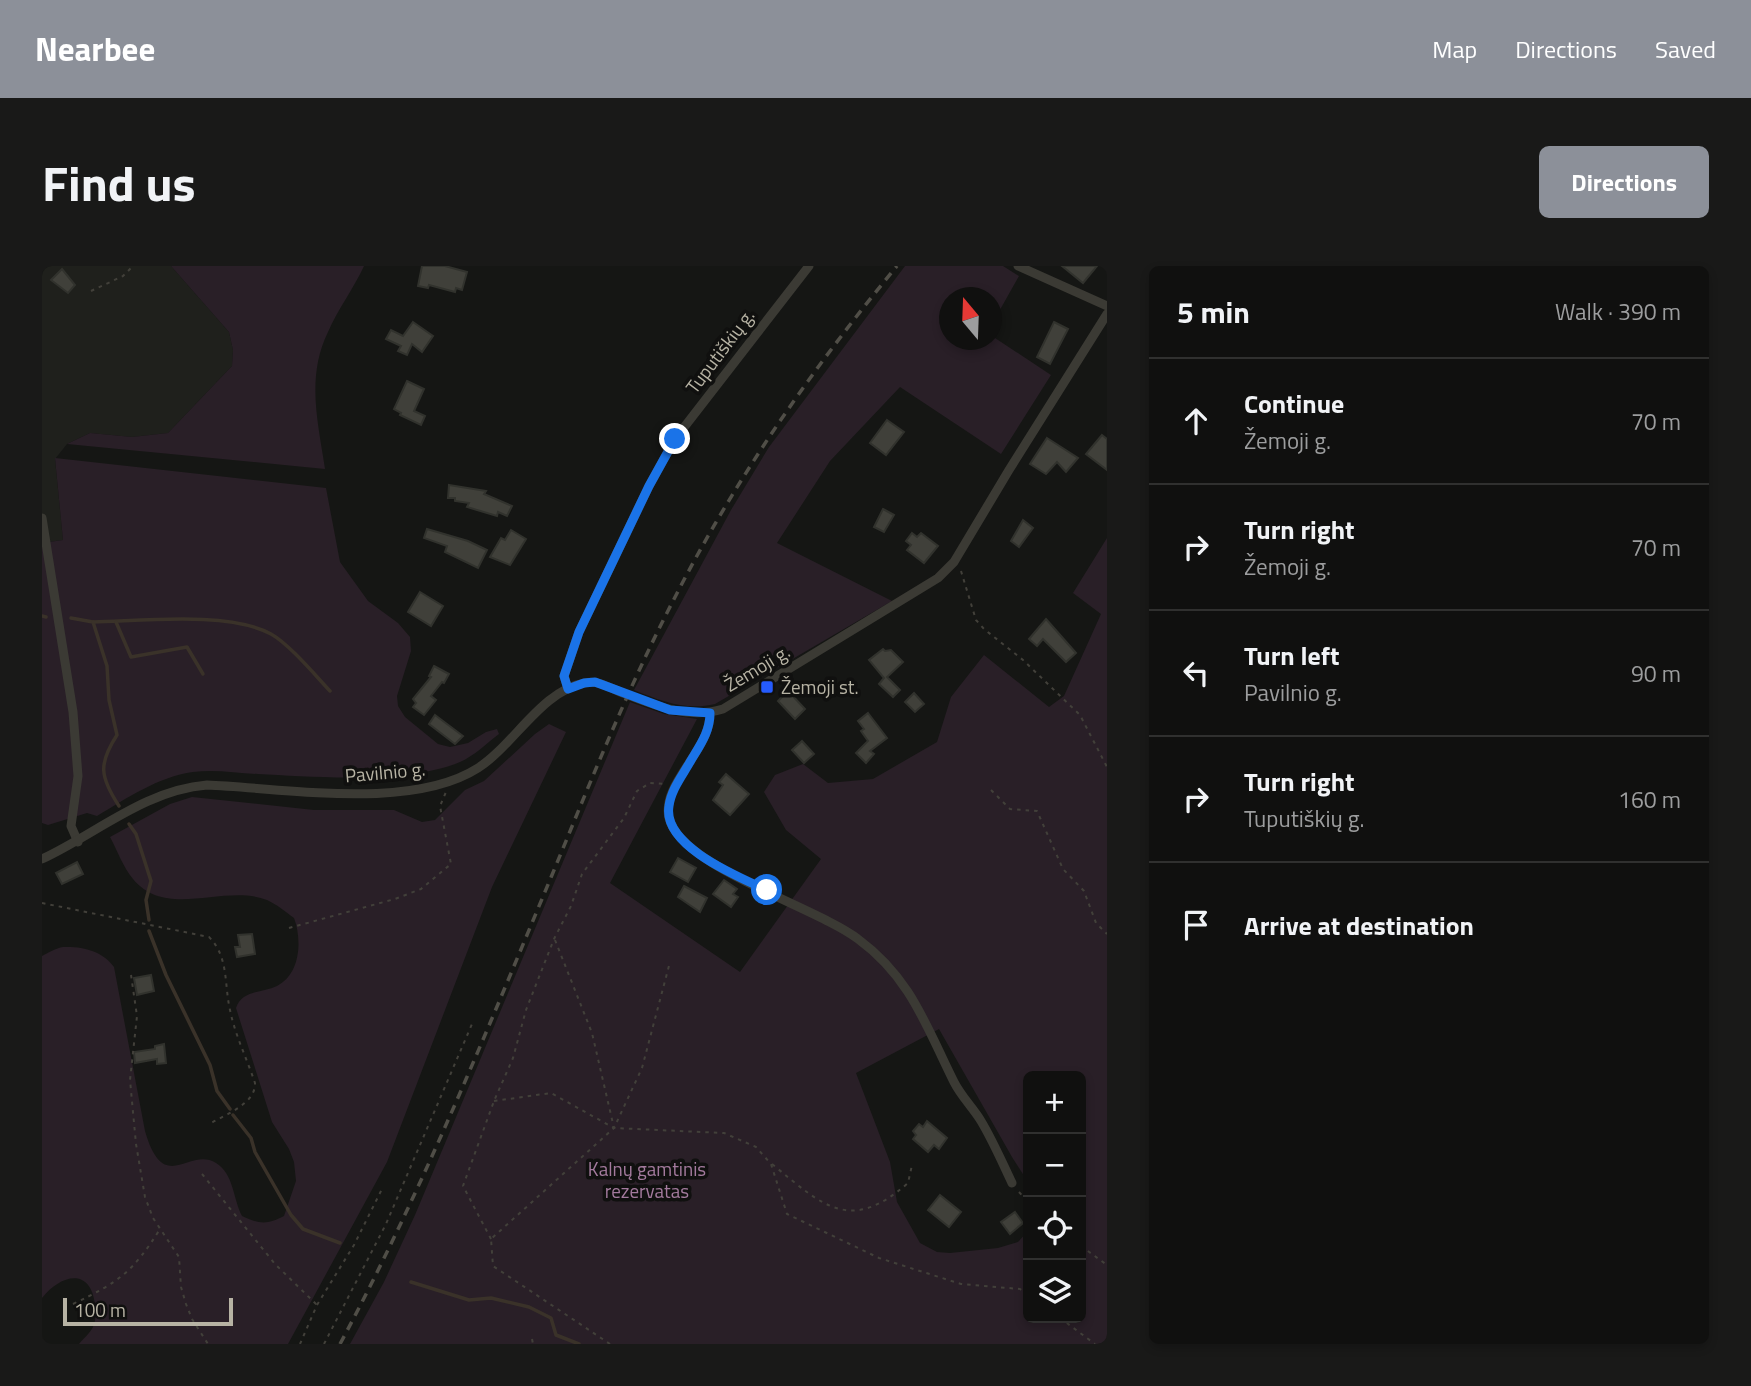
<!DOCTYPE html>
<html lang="en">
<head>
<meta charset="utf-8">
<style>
	:root { --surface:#10100f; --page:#191918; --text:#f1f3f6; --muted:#9c9d9e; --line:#30302f; --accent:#8c9099 }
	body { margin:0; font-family:"Titillium Web",sans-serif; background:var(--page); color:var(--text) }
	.controls { position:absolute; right:21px; bottom:21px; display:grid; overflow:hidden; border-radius:10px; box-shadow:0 4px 10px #0003 }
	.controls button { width:63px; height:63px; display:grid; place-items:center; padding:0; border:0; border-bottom:2px solid var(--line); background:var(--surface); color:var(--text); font:35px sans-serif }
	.compass { position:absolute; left:897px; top:21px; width:63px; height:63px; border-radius:50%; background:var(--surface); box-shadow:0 4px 10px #0003; rotate:341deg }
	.scale { position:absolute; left:21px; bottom:18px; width:170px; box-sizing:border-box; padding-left:7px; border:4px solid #b7b3a4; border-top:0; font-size:19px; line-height:24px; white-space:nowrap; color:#b7b3a4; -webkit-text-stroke:5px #10100f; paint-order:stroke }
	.stop { position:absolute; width:21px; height:21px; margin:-16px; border:5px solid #1a73e8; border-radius:50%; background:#fff }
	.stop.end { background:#1a73e8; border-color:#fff; box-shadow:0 2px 7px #0008 }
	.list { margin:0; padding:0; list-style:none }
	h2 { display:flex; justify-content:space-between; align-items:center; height:91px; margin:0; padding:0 28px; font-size:30px }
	h2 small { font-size:23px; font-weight:400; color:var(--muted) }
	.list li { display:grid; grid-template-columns:46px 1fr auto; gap:21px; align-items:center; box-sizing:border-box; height:126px; padding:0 28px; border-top:2px solid var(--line) }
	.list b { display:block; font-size:26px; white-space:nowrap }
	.list p { margin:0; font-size:23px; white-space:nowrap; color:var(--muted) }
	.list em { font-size:23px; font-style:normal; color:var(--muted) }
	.icon { flex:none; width:38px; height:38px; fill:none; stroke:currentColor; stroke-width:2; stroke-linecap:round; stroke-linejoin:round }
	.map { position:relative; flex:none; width:1065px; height:1078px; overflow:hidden; border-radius:10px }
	header { display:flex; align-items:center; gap:42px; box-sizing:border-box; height:98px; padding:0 35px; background:var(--accent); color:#fff }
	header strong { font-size:33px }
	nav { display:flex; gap:38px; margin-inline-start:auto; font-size:24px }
	.intro { display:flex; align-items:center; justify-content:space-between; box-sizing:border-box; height:168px; padding:0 42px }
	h1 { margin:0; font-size:49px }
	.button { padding:18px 32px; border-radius:10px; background:var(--accent); color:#fff; font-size:24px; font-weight:700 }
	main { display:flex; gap:42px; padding:0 42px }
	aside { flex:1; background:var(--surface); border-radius:10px; box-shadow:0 4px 10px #0003 }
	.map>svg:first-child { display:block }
	.built { fill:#1f201c }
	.green { fill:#291f27; fill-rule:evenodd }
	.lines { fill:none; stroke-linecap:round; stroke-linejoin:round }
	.stream { stroke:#3a3229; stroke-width:3.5 }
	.building { fill:#40403a; stroke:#31322d; stroke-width:2 }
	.path { stroke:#42403a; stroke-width:2; stroke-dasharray:3.5 5; stroke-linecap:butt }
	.minor { stroke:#3b3a34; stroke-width:9 }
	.rail { stroke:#504e47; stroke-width:3.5; stroke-dasharray:9 7; stroke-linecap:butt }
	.route { stroke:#1a73e8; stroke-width:9 }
	.poi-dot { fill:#255bfc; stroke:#10100f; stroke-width:2.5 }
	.labels { text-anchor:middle; stroke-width:7; stroke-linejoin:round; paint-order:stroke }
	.street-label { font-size:19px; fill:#b7b3a4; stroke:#10100f }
	.poi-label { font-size:19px; fill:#b7b3a4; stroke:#10100f; text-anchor:start }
	.park-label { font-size:19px; fill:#a37a9d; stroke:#10100f }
</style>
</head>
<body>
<header>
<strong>Nearbee</strong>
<nav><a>Map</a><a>Directions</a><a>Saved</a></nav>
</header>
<div class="intro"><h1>Find us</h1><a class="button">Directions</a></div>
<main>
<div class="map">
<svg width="1065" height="1078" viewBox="0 0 1065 1078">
	<rect width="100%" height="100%" fill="#151614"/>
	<polygon class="built" points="0,0 129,0 187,66 191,84 190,100 126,167 90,171 48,167 25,178 13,193 21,274 0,277"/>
	<g class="green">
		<path d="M129,0H322C312,22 296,43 286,66C264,111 276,156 283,203L25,178L48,167L90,171L126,167L190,100L191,84L187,66Z"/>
		<path d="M863,0H961L977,10L950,58V32H908V74H950V70L1009,109L959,188L858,121L788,195L735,277L850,335L673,438C644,445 619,435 592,424L689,244L727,181Z"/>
		<path d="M13,192L284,222L298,296L326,335L356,357L368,371L369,385L355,430L356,440L363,451L396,478L408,481L426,477L444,466L455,463L457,468C445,477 432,490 418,496C366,518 272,511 216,508C195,507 172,503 151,506C116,511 85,532 55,550L45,547L6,559L0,557V277L21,274Z"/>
		<path d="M1065,272V1078H308L342,1016L373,949L588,436L622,448L655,453L568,617L698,706L779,593L744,564L722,526L733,509L761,498L786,517L831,513L895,476L909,431L942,389L1007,441L1022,430L1059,348L1031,327ZM897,763L970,891L986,916V810H1039V1052H986V965L976,976L956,982L908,987L895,986L878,977L855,936L848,896L814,807Z"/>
		<path d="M507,458L524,466L450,621L345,896L246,1078H37C41,1073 48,1067 51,1061C54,1055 54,1045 53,1039C49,1001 19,1008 0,1032V690C6,687 14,682 21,681C40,680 61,685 72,701L103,865C122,931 147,880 174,897C192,908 191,933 200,950C217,958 225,959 242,950L254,915L252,896L247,883L230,856L194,742C200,724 220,727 235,720C259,708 260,673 252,652C244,646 234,638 225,634C182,617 125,654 91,613C81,601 75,584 68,571L128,538L150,531L272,544H352L380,556L393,554L423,524L442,515L493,468Z"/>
	</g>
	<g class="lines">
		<g class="stream">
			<polyline points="0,350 4,351"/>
			<path d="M29,352L51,356L65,400L67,434L75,469C56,498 58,511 77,540"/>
			<path d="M51,356C100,355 187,345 229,368C247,378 273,409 288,425"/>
			<polyline points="74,356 89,391 145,381 161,408"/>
			<polyline points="87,558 94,568 109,615 104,634 107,654"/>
			<polyline points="107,665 124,709 168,799 175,825 188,843"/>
			<polyline points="191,849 209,872 213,886 249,949 261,963 298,977"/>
			<polyline points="369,1016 427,1034 449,1032 487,1041 509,1052 514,1069 537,1078"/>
		</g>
	</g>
	<g class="building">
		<polygon points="380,0 403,0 425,6 420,24 414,22 413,26 387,19 386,22 376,20"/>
		<polygon points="1020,0 1055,0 1041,17"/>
		<polygon points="20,3 33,19 26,27 9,14"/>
		<polygon points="371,56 391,70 380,86 370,78 365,89 356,85 359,80 344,73 349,64 361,70"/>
		<polygon points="1012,56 1026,63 1008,98 995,91"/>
		<polygon points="365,115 382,123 372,145 383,150 379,159 358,149 359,147 352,143"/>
		<polygon points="845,154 862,166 844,189 828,177"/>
		<polygon points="1060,169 1065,173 1065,204 1044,188"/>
		<polygon points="1005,172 1036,192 1024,206 1015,196 1004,208 988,198"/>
		<polygon points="407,219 444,225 442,228 470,240 465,250 456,246 455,250 425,241 427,237 413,235 413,232 406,232"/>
		<polygon points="841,243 852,249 842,266 832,261"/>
		<polygon points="981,254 991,262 977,281 969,275"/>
		<polygon points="385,263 426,275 445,284 436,302 403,286 405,280 382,272"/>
		<polygon points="469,264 484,273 468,299 448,291 459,272 463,274"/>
		<polygon points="870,267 875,271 879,267 896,280 882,297 865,284 869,279 864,275"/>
		<polygon points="378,326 401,340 389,360 366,346"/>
		<polygon points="1004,353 1034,387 1024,396 1001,373 995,380 987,373"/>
		<polygon points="841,383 843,385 849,384 861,396 845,411 858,424 851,431 837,418 842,412 827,394"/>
		<polygon points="392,400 407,408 402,417 400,416 389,430 394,434 382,449 371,441 374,437 371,433 389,411 387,410"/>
		<polygon points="746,425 763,443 753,453 736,435"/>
		<polygon points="872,427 882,438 873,446 863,436"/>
		<polygon points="826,447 845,472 828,485 832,488 824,497 814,487 826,475 819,465 822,463 816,455"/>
		<polygon points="393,449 421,470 413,478 387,458"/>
		<polygon points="760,475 772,488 762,497 750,484"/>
		<polygon points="684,508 707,528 688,549 671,534 681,519 677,516"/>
		<polygon points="636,592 654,602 646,616 628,606"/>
		<polygon points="35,596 41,608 20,618 14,607"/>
		<polygon points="682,614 695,623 691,628 696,631 689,641 671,628"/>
		<polygon points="642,620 665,632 658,646 636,631"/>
		<polygon points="210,668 213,688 195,691 193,681 198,681 196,669"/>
		<polygon points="109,709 112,725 95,729 92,712"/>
		<polygon points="122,778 124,797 115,798 115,793 93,797 92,786 113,783 113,780"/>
		<polygon points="885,855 905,872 897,883 892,879 886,886 871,873 874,869 871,865 877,858 881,861"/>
		<polygon points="898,929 919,946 907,961 886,944"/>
		<polygon points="973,946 981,957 968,968 959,956"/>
	</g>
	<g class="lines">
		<g class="path">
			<polyline points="49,25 81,10 91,0"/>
			<polyline points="919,305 934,354 942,363 981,394 1038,449 1065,501"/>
			<polyline points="949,524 968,543 995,545 1021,603 1042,625 1054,657 1065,668"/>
			<path d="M0,637L167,671C187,691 182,718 188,744C193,769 205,793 213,817C214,837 185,848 169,857"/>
			<polyline points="247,662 353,633 379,623 409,598 398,540 404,526"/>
			<polyline points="513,674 550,767 572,862"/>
			<polyline points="89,709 95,750 88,814 94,878 103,931 111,952 137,991 139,1021 144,1038 150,1053 166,1078"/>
			<polyline points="452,835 509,827 572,862 682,867 714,881 729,898 745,948 837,992 919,1018 978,1023 986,1029"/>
			<path d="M730,898C781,940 808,968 866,917L870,899"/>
			<polyline points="160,908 233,998 275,1039"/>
			<polyline points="977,926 986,936"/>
			<polyline points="449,973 421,920 452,835 471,792 484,744 512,673 529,640 540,608 582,552 595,525 608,517 623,518"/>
			<polyline points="1039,980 1065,999"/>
			<path d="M31,1038C77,1016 91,1006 118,963"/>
			<polyline points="1018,1052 1053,1078"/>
			<polyline points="490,1073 491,1078"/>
			<polyline points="258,1078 275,1039 312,979 341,921"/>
			<polyline points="282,1078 344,958 430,758"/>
			<polyline points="568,1078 451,1000 449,973 572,862 600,802 628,696"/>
		</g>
		<g class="minor">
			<polyline points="976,0 1065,40"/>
			<polyline points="0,252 31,446 36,510 29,560 36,576"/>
			<polyline points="526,423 522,410 537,366 607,220 633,173 767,0"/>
			<path d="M668,447C669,484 619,517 627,552C639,601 776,642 816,673C869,712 884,760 912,816C919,830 931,842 939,855C951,875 960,896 970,917"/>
			<path d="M0,593C54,568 103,524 165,519C242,522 369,545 436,502C472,479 500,424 543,417C555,414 567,421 578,426C612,439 645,454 681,443L896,312L912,296L967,204L1065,48"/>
		</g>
		<path class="rail" d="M298,1078C379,927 444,767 510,609C548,517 585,424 631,335C692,215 769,104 855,0"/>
	</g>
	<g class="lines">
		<path class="route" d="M633,173L607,220L537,366L522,410L526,423L542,417L553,416L628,444L668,447C668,466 658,479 648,496C640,510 629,524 627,540C620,580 697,611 725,624"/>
	</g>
	<rect class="poi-dot" x="718" y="414" width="14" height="14" rx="3.5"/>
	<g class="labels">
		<g class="street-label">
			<text transform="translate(678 85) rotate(-53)" y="7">Tuputiškių g.</text>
			<text transform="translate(715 402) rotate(-31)" y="7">Žemoji g.</text>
			<text transform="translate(343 506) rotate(-5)" y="7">Pavilnio g.</text>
		</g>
		<g class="poi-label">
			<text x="739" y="428">Žemoji st.</text>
		</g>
		<g class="park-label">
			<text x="605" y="910">Kalnų gamtinis<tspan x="605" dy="22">rezervatas</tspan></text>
		</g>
	</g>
</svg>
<div class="controls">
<button>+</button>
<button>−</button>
<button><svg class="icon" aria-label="locate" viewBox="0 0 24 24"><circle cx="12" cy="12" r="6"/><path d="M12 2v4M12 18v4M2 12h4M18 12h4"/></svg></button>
<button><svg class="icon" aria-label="layers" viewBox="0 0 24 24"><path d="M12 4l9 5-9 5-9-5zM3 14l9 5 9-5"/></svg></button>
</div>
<svg class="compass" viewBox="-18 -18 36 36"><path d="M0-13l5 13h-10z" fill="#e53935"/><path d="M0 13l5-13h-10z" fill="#9c9d9e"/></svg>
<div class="scale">100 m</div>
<div class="stop" style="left:725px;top:624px"></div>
<div class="stop end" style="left:633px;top:173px"></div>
</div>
<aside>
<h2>5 min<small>Walk · 390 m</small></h2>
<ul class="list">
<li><svg class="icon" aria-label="ahead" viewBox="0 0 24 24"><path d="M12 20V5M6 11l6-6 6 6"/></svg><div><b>Continue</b><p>Žemoji g.</p></div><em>70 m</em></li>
<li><svg class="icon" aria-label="right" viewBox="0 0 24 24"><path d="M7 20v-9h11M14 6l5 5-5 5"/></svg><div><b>Turn right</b><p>Žemoji g.</p></div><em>70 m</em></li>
<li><svg class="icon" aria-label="left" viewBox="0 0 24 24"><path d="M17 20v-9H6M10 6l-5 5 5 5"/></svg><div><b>Turn left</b><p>Pavilnio g.</p></div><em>90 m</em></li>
<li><svg class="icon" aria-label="right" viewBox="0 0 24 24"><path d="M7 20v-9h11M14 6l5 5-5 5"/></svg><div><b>Turn right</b><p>Tuputiškių g.</p></div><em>160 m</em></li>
<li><svg class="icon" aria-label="arrive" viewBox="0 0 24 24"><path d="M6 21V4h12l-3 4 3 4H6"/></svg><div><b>Arrive at destination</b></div></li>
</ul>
</aside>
</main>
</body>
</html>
